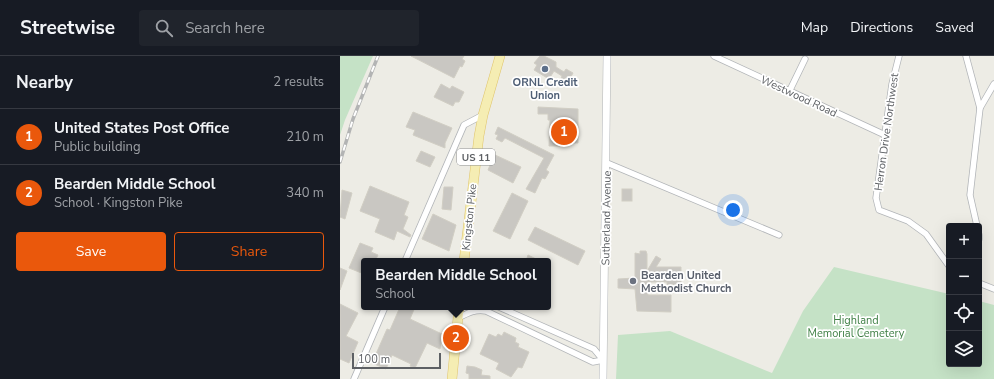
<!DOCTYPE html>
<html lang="en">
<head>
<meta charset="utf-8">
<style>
	:root { --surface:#171b24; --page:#20242c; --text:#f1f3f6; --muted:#9ea1a6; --line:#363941; --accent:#ea580c }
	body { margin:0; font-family:"Nunito Sans",sans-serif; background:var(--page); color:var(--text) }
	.controls { position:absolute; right:12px; bottom:12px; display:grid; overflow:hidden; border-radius:4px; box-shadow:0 4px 16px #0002 }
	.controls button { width:36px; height:36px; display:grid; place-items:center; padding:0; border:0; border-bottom:1px solid var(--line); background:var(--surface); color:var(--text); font:20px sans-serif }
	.scale { position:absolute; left:12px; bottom:10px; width:89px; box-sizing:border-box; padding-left:4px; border:2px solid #5d6064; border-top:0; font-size:11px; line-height:14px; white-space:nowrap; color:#5d6064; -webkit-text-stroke:3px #fff; paint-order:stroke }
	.you { position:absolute; left:393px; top:154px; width:14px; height:14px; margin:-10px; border:3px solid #fff; border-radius:50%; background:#1a73e8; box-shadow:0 0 0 6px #1a73e833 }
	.badge { display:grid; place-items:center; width:26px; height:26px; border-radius:50%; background:var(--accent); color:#fff; font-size:13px; font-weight:700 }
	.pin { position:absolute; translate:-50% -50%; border:2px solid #fff; box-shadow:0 1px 4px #0006 }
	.popup { position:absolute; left:21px; top:202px; width:190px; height:52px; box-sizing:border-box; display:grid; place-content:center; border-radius:4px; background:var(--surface); filter:drop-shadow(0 1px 3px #0005); font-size:13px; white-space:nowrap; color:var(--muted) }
	.popup b { font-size:15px; color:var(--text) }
	.popup::after { content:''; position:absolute; left:50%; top:100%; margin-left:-8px; border:8px solid transparent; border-top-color:var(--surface) }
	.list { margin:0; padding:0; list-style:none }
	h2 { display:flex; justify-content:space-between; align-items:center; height:52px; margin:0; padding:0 16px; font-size:17px }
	h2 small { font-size:13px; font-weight:400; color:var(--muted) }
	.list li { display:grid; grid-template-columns:26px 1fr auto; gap:12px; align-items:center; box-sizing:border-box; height:56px; padding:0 16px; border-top:1px solid var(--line) }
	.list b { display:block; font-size:15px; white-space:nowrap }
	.list p { margin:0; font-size:13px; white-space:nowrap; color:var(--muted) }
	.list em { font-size:13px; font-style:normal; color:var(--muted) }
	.actions { display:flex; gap:8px; padding:12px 16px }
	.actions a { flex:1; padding:9px 0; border:1px solid var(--accent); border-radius:4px; text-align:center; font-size:14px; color:var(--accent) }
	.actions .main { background:var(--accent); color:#fff }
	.icon { flex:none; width:22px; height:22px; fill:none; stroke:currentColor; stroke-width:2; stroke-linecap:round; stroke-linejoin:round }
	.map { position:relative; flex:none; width:654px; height:323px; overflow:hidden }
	header { display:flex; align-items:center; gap:24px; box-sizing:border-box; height:56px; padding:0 20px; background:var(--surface); border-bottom:1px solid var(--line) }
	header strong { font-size:19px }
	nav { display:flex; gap:22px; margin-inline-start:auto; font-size:14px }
	.search { width:280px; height:36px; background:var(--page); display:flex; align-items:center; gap:10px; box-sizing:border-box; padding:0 14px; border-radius:4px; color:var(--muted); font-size:15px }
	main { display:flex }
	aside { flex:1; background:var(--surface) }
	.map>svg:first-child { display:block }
	.green { fill:#c5e2c6 }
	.building { fill:#c9c7c2; stroke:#d1cec4 }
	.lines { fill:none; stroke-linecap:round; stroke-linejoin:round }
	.minor-casing { stroke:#b2b5b8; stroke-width:7 }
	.tertiary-casing { stroke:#b2b5b8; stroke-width:8 }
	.primary-casing { stroke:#e0c56b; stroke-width:10 }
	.minor { stroke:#fff; stroke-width:5.5 }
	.tertiary { stroke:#fff; stroke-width:7 }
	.primary { stroke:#f5edb3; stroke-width:9 }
	.rail-casing { stroke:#b3b4b4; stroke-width:3.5 }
	.rail { stroke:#fff; stroke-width:2; stroke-dasharray:6; stroke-linecap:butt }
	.service-dot { fill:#5c6f8a; stroke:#fff; stroke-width:1.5 }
	.worship-dot { fill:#6b7280; stroke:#fff; stroke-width:1.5 }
	.labels { text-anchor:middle; stroke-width:3.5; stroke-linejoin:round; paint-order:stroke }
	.shield { fill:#fff; stroke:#8e9092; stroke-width:1 }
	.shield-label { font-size:10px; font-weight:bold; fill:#5d6064 }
	.service-label { font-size:11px; font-weight:bold; fill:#4e5e75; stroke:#fff }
	.street-label { font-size:11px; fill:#5d6064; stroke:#fff }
	.worship-label { font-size:11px; font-weight:bold; fill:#5b616d; stroke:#fff; text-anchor:start }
	.park-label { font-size:11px; fill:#408046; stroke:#fff }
</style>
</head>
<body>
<header>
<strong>Streetwise</strong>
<div class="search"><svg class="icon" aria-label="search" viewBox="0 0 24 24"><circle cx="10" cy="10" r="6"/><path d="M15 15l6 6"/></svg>Search here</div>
<nav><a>Map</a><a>Directions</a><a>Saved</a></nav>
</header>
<main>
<aside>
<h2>Nearby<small>2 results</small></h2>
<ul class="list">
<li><span class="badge">1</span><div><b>United States Post Office</b><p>Public building</p></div><em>210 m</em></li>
<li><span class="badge">2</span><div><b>Bearden Middle School</b><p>School · Kingston Pike</p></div><em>340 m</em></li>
</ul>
<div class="actions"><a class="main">Save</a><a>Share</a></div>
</aside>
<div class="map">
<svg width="654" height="323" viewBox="0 0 654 323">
	<rect width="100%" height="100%" fill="#edece5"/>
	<g class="green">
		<polygon points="0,0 33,0 5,64 0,79"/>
		<polygon points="494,211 609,238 609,308 639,308 639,245 654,249 654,323 276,323 278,279 330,275 432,317 463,255"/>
	</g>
	<g class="building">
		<polygon points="71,0 124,0 122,3 125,5 122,11 120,10 114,22"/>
		<polygon points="200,0 204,0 216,6 216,11 224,16 226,13 233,17 226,30 219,27 222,20 214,15 209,23 194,14 197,9 194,7"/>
		<polygon points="101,28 110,33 112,30 124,36 119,46 115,46 113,50 94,41"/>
		<polygon points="198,51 238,53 238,87 220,87 220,90 209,90 210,64 208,64 208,58 198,58"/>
		<polygon points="73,56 112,72 105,87 105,92 73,79 75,74 66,71"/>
		<polygon points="158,71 214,99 206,114 209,116 205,123 202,122 195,137 186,133 204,102 165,82 162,86 156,83 158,79 155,78"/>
		<polygon points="81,95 95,101 90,111 76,105"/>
		<polygon points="153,98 181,111 173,127 148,114 152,104"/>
		<polygon points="30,130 69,146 64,159 68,161 63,173 71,179 70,181 57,175 54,184 35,176 40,163 20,155"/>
		<polygon points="104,131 113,131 111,154 102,153"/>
		<rect x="282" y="133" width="10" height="12"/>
		<polygon points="2,134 12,137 5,163 0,161"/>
		<polygon points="172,137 188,145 170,183 153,175"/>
		<polygon points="93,158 116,169 109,195 82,183"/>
		<polygon points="195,171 245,195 238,209 188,184"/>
		<polygon points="20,187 33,192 31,196 38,199 35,205 24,205 24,218 9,212"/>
		<polygon points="300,195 306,195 307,198 307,215 316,200 321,203 316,211 341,211 341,229 327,229 327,226 308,226 308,239 331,239 331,256 297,255 295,233 278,232 278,223 295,222 295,197 300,198"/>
		<polygon points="188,199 200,205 186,205"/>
		<polygon points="0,212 7,215 0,234"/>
		<polygon points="0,248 18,257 6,280 18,286 9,307 0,303"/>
		<polygon points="60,251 75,251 70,263 102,278 100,293 87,287 75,312 70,310 71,308 52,299 46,313 32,307 47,273 50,274"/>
		<polygon points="164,276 176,282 175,286 179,288 178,291 189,296 182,312 178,311 171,321 156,313 159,307 140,298 149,278 156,281 158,278 162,280"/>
		<polygon points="127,310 135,311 142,314 141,319 150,320 150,323 129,323 129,318 126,317"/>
	</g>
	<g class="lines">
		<g class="minor-casing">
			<g id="minor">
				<polyline points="374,0 545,79"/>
				<polyline points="559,0 552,28 536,142 539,154 568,165 586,178 609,210"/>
				<polyline points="626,0 640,52"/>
				<polyline points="449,36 465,3"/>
				<polyline points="267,107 439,179"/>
				<polyline points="637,170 630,139 640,52 654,28"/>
				<polyline points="639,179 639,183"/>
				<polyline points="65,205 124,69 143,59"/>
				<polyline points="639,227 654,233"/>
				<path d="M118,262C128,257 135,253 146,255L253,306L263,304L254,293L159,251"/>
				<polyline points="14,323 45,251"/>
			</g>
		</g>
		<g class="tertiary-casing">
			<polyline id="tertiary" points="263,323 267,0"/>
		</g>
		<g class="primary-casing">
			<g id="primary">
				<polyline points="124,205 139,80 143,59 160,0"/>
				<polyline points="112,323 119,251"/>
			</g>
		</g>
		<use href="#minor" class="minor"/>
		<use href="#tertiary" class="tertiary"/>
		<use href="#primary" class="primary"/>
		<g class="rail-casing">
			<polyline id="rail" points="0,106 13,63 38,0"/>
		</g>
		<use href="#rail" class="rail"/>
	</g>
	<circle class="service-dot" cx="205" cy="13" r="4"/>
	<circle class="worship-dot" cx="293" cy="225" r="4"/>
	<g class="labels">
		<rect class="shield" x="117" y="93" width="38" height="16" rx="3"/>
		<g class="shield-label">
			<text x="136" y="105">US 11</text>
		</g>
		<g class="service-label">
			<text x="205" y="30">ORNL Credit<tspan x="205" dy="13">Union</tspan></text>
		</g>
		<g class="street-label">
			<text transform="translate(459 40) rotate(25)" y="4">Westwood Road</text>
			<text transform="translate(546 76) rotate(-82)" y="4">Herron Drive Northwest</text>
			<text transform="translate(129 161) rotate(-84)" y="4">Kingston Pike</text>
			<text transform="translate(266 162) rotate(-89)" y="4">Sutherland Avenue</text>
		</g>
		<g class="worship-label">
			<text x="301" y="223">Bearden United<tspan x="301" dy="13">Methodist Church</tspan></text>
		</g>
		<g class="park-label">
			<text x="516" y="268">Highland<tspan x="516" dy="13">Memorial Cemetery</tspan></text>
		</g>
	</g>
</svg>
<div class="controls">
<button>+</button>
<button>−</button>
<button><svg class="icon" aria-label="locate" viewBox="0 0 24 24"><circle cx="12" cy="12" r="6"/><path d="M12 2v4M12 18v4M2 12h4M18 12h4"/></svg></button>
<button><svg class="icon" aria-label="layers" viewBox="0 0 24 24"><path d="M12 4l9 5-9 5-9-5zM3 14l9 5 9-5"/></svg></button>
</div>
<div class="scale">100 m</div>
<div class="you"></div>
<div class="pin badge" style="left:224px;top:76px">1</div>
<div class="pin badge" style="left:116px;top:282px">2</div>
<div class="popup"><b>Bearden Middle School</b>School</div>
</div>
</main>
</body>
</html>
